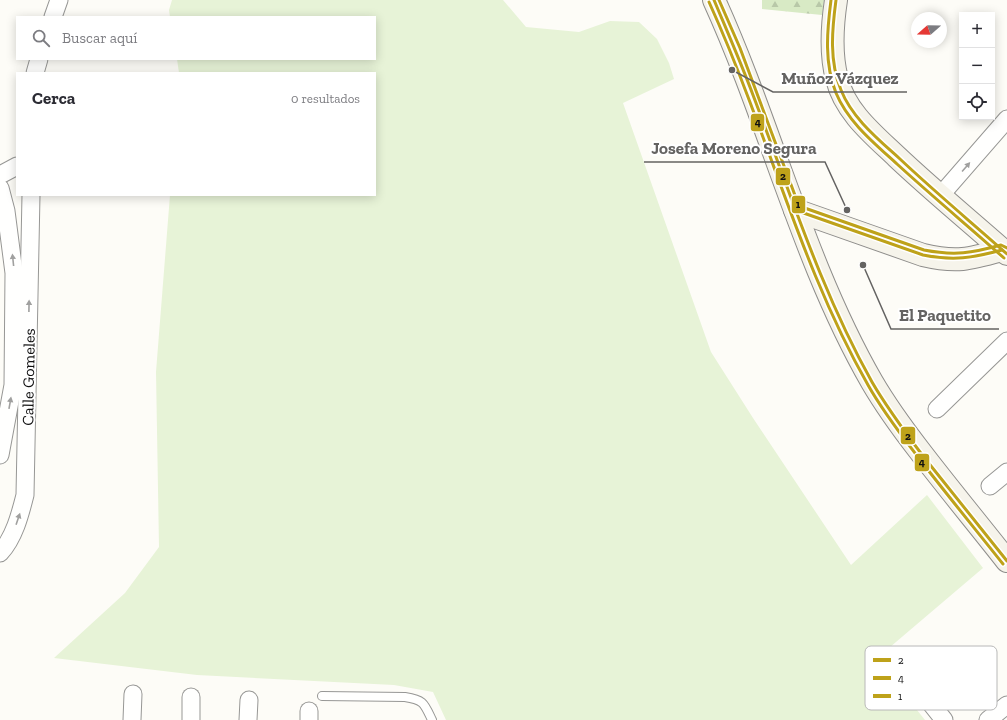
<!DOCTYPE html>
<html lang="es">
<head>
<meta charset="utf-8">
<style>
	:root { --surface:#fff; --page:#f2f2f3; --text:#2b2b33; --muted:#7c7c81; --line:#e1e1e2 }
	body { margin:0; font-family:"Zilla Slab",serif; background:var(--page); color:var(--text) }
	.controls { position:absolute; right:12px; top:12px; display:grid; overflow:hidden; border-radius:0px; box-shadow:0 2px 10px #0003 }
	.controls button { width:36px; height:36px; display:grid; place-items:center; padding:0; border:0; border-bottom:1px solid var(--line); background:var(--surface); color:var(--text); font:20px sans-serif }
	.compass { position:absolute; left:911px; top:12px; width:36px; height:36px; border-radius:50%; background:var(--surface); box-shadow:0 2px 10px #0003; rotate:250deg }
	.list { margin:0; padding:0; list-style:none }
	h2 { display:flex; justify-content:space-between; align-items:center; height:52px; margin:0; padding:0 16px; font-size:17px }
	h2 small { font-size:13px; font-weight:400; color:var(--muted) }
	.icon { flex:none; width:22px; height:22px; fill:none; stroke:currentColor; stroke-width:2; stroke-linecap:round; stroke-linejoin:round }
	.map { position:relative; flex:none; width:1007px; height:720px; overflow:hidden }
	.search { position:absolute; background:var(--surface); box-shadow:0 2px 10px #0003; left:16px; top:16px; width:360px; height:44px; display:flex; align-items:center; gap:10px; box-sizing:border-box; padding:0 14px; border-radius:0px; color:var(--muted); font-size:15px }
	.panel { position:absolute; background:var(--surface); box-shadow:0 2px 10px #0003; left:16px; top:72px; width:360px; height:124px; border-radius:0px }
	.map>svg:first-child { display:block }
	.grass { fill:#e7f3d7 }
	.forest { fill:url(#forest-firs) }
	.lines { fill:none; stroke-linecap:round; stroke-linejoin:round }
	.lane-casing { stroke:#979795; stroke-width:10 }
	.street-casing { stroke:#979795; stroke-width:19 }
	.secondary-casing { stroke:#8e8d8b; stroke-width:24 }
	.lane { stroke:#fffffe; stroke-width:8 }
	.street { stroke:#fffffe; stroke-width:17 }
	.secondary { stroke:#f6f4eb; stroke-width:22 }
	.bus-1-casing { stroke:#fff; stroke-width:6 }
	.bus-2-casing { stroke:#fff; stroke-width:6 }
	.bus-3-casing { stroke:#fff; stroke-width:6 }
	.bus-1 { stroke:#bea21a; stroke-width:3 }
	.bus-2 { stroke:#bea21a; stroke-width:3 }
	.bus-3 { stroke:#bea21a; stroke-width:3 }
	.oneway { fill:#a0a09f }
	.labels { text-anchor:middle; stroke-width:4; stroke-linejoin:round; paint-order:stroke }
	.street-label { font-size:16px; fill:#111; stroke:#fff }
	.key { fill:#fff; stroke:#b8b8b8; stroke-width:1 }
	.key-label { font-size:11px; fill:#111 }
	.leader { fill:none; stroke:#646362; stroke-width:1.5 }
	.callout-dot { fill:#646362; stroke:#fff; stroke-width:1.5 }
	.callout-label { font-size:17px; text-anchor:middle; font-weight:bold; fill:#646362; stroke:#fff; stroke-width:4; stroke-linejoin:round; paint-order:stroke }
	.line-badge { stroke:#fff; stroke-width:1.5 }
	.pale-badge-label { font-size:11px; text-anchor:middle; font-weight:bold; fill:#111 }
</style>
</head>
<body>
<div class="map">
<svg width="1007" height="720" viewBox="0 0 1007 720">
	<defs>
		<pattern id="forest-firs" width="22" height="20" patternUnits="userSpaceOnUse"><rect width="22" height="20" fill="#d8eac5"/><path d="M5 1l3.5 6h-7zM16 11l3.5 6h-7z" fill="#b8c8a8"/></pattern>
	</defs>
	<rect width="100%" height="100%" fill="#fdfcf7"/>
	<polygon class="grass" points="172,0 503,0 526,27 579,32 610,21 639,22 657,39 669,63 674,79 623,103 711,352 753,418 851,565 927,495 983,568 876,659 925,720 446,720 433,692 394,685 197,675 54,658 125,593 159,547 156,372 170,195 375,195 375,73 179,73 177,59 375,59 375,17 170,17 169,10"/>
	<polygon class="forest" points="762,0 824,0 822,15 762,9"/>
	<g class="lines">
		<g class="lane-casing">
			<path id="lane" d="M322,696L405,697C424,700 424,703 432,720"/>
		</g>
		<g class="street-casing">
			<g id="street">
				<polyline points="53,17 59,0"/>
				<polyline points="35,73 39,59"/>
				<polyline points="0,175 17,166"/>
				<polyline points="0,188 6,211 14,273 13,385 0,455"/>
				<polyline points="940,196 1007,119"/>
				<polyline points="937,409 1007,341"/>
				<polyline points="990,486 1007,472"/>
				<path d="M0,553C14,538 20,515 25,495L31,195"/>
				<polyline points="894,657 944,720"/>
				<polyline points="132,720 133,694"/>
				<polyline points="191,720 191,697"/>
				<polyline points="248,720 249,700"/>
				<polyline points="309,720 309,711"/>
				<polyline points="988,720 1007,705"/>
			</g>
		</g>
		<g class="secondary-casing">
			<g id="secondary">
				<path d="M714,0C771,125 803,262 872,382C886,406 902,428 919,450C948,488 978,524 1007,561"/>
				<path d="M836,0C832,26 830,53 837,79C845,112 874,135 897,157C933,191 971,222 1007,254"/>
				<path d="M795,210L923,255C957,263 970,259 1002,250"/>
			</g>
		</g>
		<use href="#lane" class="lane"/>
		<use href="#street" class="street"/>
		<use href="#secondary" class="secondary"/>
		<g class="bus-1-casing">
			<g id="bus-1">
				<path d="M714,0C727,31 741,63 753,95C790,192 821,291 872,382C887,408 905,432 923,456C951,491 979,526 1007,561"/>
				<path d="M836,0C832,30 829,61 841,90C852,118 878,139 900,159C935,192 971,222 1007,254"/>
				<path d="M795,210L923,255C954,261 972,258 1002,250"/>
			</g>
		</g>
		<g class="bus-2-casing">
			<g id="bus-2">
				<path d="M831,0C827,31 824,63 836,93C848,122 874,143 897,164C932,196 968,226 1004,258"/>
				<path d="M709,2C723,33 736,65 748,97C785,194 816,294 868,385C883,412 902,436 921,461C948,496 976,530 1003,564"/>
			</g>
		</g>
		<g class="bus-3-casing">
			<path id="bus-3" d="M719,0L740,48L799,206L924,250C955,256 972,253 1001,245L1007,248"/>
		</g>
		<use href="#bus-1" class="bus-1"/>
		<use href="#bus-2" class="bus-2"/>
		<use href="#bus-3" class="bus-3"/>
	</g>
	<defs><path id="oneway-solid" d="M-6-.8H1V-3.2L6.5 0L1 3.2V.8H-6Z"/></defs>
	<g class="oneway">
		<use href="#oneway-solid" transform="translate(966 167) rotate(-49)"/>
		<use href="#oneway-solid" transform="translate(13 260) rotate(-96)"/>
		<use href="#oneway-solid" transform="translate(29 306) rotate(-89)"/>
		<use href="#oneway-solid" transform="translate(10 403) rotate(-80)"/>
		<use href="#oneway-solid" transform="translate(18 519) rotate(-71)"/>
	</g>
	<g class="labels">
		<g class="street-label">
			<text transform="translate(28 377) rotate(-89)" y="6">Calle Gomeles</text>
		</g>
	</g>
	<rect x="865" y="646" width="132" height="64" rx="6" class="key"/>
	<rect x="873" y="658" width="18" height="4" fill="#bea21a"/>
	<rect x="873" y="676" width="18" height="4" fill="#bea21a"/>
	<rect x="873" y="694" width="18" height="4" fill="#bea21a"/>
	<g class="key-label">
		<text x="898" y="664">2</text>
		<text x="898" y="682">4</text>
		<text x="898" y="700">1</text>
	</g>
	<path class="leader" d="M732 70L773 92H907M847 210L825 162H644M863 265L891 329H999"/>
	<g class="callout-dot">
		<circle cx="732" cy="70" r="4"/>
		<circle cx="847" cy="210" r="4"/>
		<circle cx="863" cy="265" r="4"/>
	</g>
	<g class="callout-label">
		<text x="840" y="84">Muñoz Vázquez</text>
		<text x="734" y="154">Josefa Moreno Segura</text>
		<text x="945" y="321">El Paquetito</text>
	</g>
	<g class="line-badge">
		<rect x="750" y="113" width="15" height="19" rx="4" fill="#bea21a"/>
		<rect x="775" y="167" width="16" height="19" rx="4" fill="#bea21a"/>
		<rect x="791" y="195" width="15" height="19" rx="4" fill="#bea21a"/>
		<rect x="900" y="426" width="16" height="19" rx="4" fill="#bea21a"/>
		<rect x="914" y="453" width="16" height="19" rx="4" fill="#bea21a"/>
	</g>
	<g class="pale-badge-label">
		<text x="758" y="126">4</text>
		<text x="783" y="180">2</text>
		<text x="798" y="208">1</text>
		<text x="908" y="440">2</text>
		<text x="922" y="466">4</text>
	</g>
</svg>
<div class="controls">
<button>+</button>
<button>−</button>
<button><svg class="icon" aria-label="locate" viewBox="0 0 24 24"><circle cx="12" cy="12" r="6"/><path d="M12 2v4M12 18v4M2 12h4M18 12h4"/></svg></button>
</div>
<svg class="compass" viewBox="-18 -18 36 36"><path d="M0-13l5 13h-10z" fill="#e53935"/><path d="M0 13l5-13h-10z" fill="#7c7c81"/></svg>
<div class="search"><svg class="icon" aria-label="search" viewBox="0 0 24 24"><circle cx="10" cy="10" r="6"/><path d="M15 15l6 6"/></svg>Buscar aquí</div>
<section class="panel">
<h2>Cerca<small>0 resultados</small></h2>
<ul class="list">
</ul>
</section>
</div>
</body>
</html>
